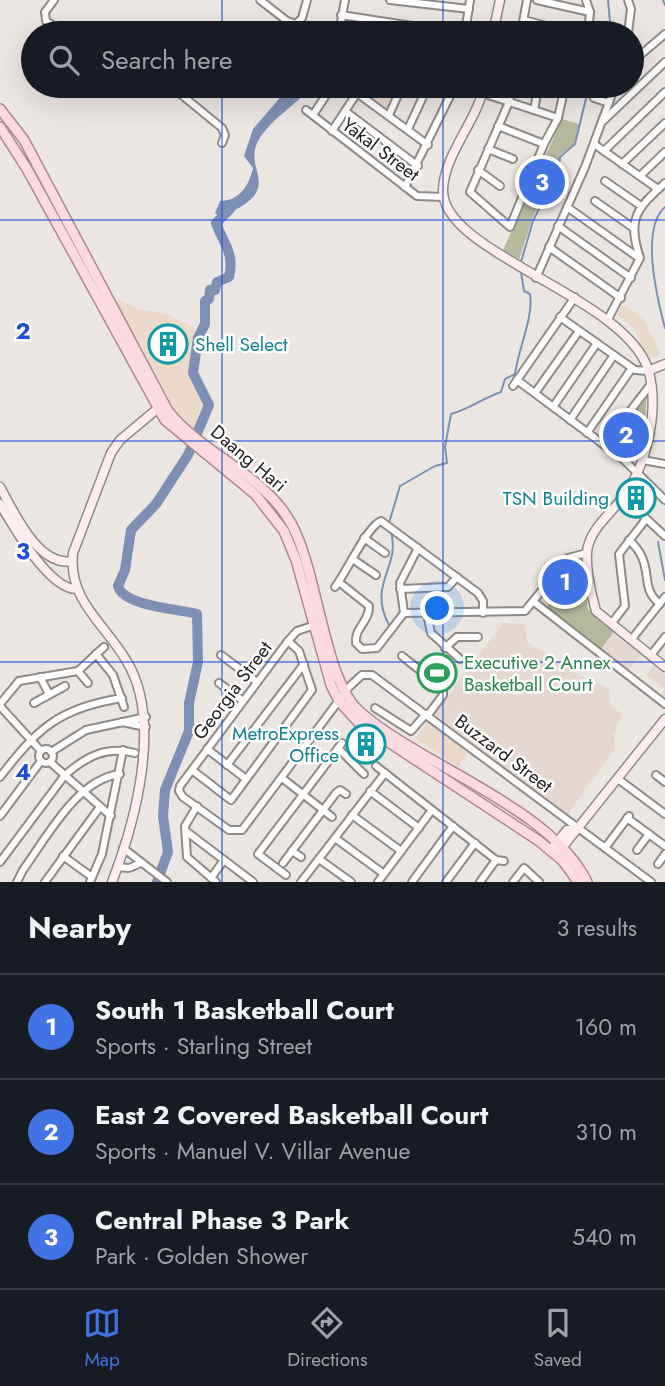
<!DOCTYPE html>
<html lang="en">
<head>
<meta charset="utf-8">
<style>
	:root { --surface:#171b24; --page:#20242c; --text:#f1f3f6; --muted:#9ea1a6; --line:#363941; --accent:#4273e4 }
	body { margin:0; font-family:Jost,sans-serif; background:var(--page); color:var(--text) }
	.you { position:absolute; left:438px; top:609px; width:24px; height:24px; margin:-18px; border:5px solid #fff; border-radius:50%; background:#1a73e8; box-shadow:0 0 0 10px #1a73e833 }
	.badge { display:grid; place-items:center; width:46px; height:46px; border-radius:50%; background:var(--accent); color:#fff; font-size:23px; font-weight:700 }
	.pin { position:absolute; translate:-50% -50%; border:4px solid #fff; box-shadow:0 2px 7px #0006 }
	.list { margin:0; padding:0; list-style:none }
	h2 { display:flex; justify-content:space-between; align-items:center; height:91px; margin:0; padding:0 28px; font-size:30px }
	h2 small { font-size:23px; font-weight:400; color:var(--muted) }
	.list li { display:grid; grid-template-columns:46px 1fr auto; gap:21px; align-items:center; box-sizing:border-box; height:105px; padding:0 28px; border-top:2px solid var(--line) }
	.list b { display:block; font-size:26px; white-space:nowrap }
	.list p { margin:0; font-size:23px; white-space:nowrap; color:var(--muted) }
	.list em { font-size:23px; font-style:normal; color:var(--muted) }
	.icon { flex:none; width:38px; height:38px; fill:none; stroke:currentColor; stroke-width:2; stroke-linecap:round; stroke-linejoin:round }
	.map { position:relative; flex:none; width:665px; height:882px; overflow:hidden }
	.search { position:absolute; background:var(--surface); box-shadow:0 7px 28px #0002; left:21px; right:21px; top:21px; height:77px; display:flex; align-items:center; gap:18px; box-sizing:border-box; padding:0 24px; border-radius:38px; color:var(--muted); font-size:26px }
	.sheet { height:406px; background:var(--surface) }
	nav { display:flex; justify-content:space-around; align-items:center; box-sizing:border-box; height:98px; border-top:2px solid var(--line); background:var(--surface); font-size:19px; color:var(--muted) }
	nav a { display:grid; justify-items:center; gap:4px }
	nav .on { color:var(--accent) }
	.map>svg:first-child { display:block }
	.commercial { fill:#ebdac9 }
	.built { fill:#e6d8d1 }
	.green { fill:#b7b99c }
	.water { fill:#7c90b4 }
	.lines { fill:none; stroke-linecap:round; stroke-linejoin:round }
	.stream { stroke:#7c90b4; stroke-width:2 }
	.river { stroke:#7c90b4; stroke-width:10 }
	.street-casing { stroke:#908a87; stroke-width:10 }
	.secondary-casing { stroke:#908a87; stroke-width:11 }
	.primary-casing { stroke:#ae888d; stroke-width:12 }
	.street { stroke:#fff; stroke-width:6 }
	.secondary { stroke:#feedef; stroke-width:8 }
	.primary { stroke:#fcdadf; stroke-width:9 }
	.grid { fill:none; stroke:#1d4ed8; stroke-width:2; stroke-opacity:0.55 }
	.labels { text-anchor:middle; stroke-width:5; stroke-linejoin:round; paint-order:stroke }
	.street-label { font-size:19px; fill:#201d1c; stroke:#fff }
	.culture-label { font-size:19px; fill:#0d838f; stroke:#fff; text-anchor:end }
	.leisure-label { font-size:19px; fill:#27864d; stroke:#fff; text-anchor:start }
	.grid-label { font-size:23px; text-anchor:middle; font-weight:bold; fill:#1d4ed8; stroke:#fff; stroke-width:5; stroke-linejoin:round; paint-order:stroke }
</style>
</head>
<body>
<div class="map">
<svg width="665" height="882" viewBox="0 0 665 882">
	<rect width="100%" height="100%" fill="#ece6e3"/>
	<g class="commercial">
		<polygon points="114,297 136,308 166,314 195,328 191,372 205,408 194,428 175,410"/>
		<polygon points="623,305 643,319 661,354 648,360 634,328 617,315"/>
		<polygon points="429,720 469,750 458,767 415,738"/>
	</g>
	<g class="built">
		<polygon points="359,86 401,86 388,113 358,93"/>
		<polygon points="503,623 525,624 527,642 588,680 609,688 611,706 622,714 614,734 615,749 567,815 434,714"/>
		<polygon points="615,630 643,652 627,673 599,652"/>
		<polygon points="654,666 665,675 665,702 659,697 665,689 647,675"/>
	</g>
	<g class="green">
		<polygon points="562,119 579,124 574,144 560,155 557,169 534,214 519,260 503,250"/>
		<polygon points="647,391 644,437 638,432 623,453 611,444"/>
		<polygon points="566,568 578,577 564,595 552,586"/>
		<polygon points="579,578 584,579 588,609 615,630 599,652 545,608 554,600 565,597"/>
		<polygon points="433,662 449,674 440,684 425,672"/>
	</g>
	<path class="water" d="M290,86H312C297,104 274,117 261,136C237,171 292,187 220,217L215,213L220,201C239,201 249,186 253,168L244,156L253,129Z"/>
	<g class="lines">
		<g class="stream">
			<polyline points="608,0 611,33"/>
			<polyline points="663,0 665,5"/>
			<path d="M665,207C640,229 657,298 665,328"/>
			<polyline points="521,262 533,221 559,168 560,157 575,144 589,86"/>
			<path d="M389,523L400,486L435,466L447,463L445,447L451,414C469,409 483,398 501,392L505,379L515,374C518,350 534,316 530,294L524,291L521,272"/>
			<polyline points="658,542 665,580"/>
			<path d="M389,625C367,584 401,567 391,532"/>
		</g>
		<path class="river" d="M157,882L168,852L163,816L165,790L189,731V703L198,662L197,614C179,609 123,606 118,586L125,570L131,530L156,504L188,455L209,405L193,373L198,338L205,324V301L209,299L210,290H215L217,282L229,277C235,253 223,243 216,223L230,209"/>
		<g class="street-casing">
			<g id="street">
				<polyline points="54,0 45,12 46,21 65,33"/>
				<polyline points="260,0 287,21 296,24 302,18 307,0"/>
				<polyline points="390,0 469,9"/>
				<polyline points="537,0 590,12"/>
				<polyline points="586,0 590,12 588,33"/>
				<polyline points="341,15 458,33"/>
				<polyline points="524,20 572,33"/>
				<polyline points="339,33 345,0"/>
				<polyline points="465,33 470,0"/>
				<polyline points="521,33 527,0"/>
				<polyline points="628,33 631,9 628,0"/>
				<polyline points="632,62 665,34"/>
				<polyline points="106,86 128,91 178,92 222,128 225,135 222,143"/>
				<polyline points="461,86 558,118"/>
				<polyline points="512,86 509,102 470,192 510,227 544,144 558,118 565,86"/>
				<polyline points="357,93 428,145"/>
				<polyline points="594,98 609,103"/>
				<polyline points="306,110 417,196 444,197"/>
				<polyline points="534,110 537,94"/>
				<polyline points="345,111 418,166"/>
				<polyline points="313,115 332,86"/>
				<polyline points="389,115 402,86"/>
				<polyline points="603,121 665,62"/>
				<polyline points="498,126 544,144"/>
				<polyline points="408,129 428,86"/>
				<polyline points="332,131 357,93 358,86"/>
				<polyline points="594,144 658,189"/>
				<polyline points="488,149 513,159"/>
				<polyline points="604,151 665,92"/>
				<polyline points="622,164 665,123"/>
				<polyline points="478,170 500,186"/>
				<polyline points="640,176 665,152"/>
				<polyline points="605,181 641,206"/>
				<polyline points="405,187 455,86"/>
				<polyline points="595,201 632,227"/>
				<polyline points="567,207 639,258"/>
				<polyline points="558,226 631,278"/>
				<polyline points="549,247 621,298"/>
				<polyline points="536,278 585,167 615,86"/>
				<polyline points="560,317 635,370 648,371"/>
				<path d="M608,319L640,258C627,219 636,209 665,183"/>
				<polyline points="517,380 623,459 665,500"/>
				<polyline points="513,386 575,297"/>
				<polyline points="535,393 579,331"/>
				<polyline points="553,407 597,343"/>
				<polyline points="570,420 614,355"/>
				<polyline points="587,433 632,368"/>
				<polyline points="604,445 651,384"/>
				<polyline points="643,460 665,464"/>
				<polyline points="623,497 665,536"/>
				<polyline points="364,538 385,553"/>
				<path d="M629,540C657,565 637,586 660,604"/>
				<polyline points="354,560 376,575"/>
				<path d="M339,582L369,606C370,621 354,628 356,643L362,649L377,648L404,613"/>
				<path d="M335,587C346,573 368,525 381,521L478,593L483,601V613"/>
				<polyline points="400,589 448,587 457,577"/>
				<polyline points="534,602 665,704"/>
				<polyline points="404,613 525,611 568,558 587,553"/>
				<polyline points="404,613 400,583 418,548"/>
				<polyline points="427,614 431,633 460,659"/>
				<polyline points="318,624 297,631 288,641 180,786 179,791 183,797 229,830 242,830 349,687 362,675 372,675 651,882"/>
				<polyline points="611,624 625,606 619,554 646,519"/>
				<polyline points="631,640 665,597"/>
				<polyline points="445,648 457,637 478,637"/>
				<polyline points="96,654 113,675 124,707"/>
				<polyline points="221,655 257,682"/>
				<polyline points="651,655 665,637"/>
				<polyline points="402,656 443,689 443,695 428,715"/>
				<polyline points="78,671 88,683"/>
				<polyline points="40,677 49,694"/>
				<polyline points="219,683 243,701"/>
				<polyline points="34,703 65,686"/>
				<polyline points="0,704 19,681 78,671 104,647"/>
				<polyline points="0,706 41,751"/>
				<polyline points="375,708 411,731 426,714"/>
				<polyline points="122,722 146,727"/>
				<polyline points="338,748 364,774"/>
				<polyline points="207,749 246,779"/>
				<circle cx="46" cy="756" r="7"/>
				<polyline points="51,752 86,730 146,717"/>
				<polyline points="50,762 111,816"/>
				<polyline points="227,765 304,664"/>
				<polyline points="376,766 496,860 504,861"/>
				<polyline points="192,770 231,800 312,690 299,651 288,641"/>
				<polyline points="656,775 665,782"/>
				<path d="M0,777C38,728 59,708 122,698"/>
				<polyline points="282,778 332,817"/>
				<polyline points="618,779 665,814"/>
				<polyline points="370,791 419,828"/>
				<polyline points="197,806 185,826 187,857 216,882"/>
				<polyline points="352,815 401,851"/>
				<polyline points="0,816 41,761"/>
				<polyline points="627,818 665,846"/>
				<polyline points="187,832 253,882"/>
				<polyline points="335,838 384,874"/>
				<polyline points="123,848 167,882"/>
				<polyline points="605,848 629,816"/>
				<polyline points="637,850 649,834"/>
				<polyline points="292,851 301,857"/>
				<polyline points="63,856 92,877"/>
				<polyline points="319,859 351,882"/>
				<path d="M0,862L65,775C87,756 106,746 135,753"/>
				<polyline points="283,863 336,793 340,790 346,794"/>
				<polyline points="658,864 665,854"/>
				<polyline points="117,867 129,868 141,863"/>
				<polyline points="286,875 258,854 342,743"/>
				<polyline points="211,878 224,860"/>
				<path d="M17,882L23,870C47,837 77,779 120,774"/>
				<polyline points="45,882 100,807"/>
				<polyline points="90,882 102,854 123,750"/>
				<polyline points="301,882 385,773"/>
				<polyline points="378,882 432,810"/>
				<polyline points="412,882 453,826"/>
				<polyline points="446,882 475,843"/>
				<polyline points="480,882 496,860"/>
				<polyline points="513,882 524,868 539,882"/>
			</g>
		</g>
		<g class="secondary-casing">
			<g id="secondary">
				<polyline points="493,33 500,0"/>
				<path d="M484,86C477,121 445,153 443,189C440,253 623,295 648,369C660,408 647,464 624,496C613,511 595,525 589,543C583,559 591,594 596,611L665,667"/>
				<polyline points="648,371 665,364"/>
				<path d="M0,487C14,512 38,567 72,561"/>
				<path d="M0,504C13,526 49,589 76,589"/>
				<polyline points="551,850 567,830 577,829"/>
				<polyline points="557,854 665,719"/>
				<path d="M112,882C136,820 163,719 126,660C104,623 68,600 73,553L111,453L120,440L163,404"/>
			</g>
		</g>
		<g class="primary-casing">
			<g id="primary">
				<path d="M0,109L24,140L168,411C203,455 265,474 292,525C318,573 324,681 360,712C422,766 552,808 587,882"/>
				<polyline points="0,127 27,169 165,420 255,494 284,531 296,560 331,685 339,701 358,722 539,841 563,861 578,882"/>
			</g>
		</g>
		<use href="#street" class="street"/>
		<use href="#secondary" class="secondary"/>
		<use href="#primary" class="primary"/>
	</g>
	<path class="grid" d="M222,0V33M443,0V33M222,86V882M443,86V882M0,220H665M0,441H665M0,662H665"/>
	<defs>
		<g id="building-ring" transform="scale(2.0125)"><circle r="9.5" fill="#fff" stroke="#0f9aa8" stroke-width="1.5"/><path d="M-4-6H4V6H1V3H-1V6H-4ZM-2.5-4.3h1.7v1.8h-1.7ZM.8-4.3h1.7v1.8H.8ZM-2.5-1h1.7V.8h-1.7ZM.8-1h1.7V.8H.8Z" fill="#0f9aa8"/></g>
		<g id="stadium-ring" transform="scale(2.0125)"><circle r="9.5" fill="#fff" stroke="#2e9e5b" stroke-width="1.5"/><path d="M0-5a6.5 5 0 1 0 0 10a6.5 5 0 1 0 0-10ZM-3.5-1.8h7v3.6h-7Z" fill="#2e9e5b"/></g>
	</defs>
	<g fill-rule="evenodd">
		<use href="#building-ring" x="168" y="344"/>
		<use href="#building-ring" x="636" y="498"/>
		<use href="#stadium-ring" x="437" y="673"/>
		<use href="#building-ring" x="366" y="744"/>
	</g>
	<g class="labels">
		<g class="street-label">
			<text transform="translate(381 149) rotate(37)" y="7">Yakal Street</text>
			<text transform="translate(249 458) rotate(40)" y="7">Daang Hari</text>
			<text transform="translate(232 690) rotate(-53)" y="7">Georgia Street</text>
			<text transform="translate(504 753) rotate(37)" y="7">Buzzard Street</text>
		</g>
		<g class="culture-label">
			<text x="195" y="351" text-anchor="start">Shell Select</text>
			<text x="609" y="505">TSN Building</text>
			<text x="339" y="740">MetroExpress<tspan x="339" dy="22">Office</tspan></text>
		</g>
		<g class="leisure-label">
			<text x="464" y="669">Executive 2 Annex<tspan x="464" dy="22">Basketball Court</tspan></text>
		</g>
	</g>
	<g class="grid-label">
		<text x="23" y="339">2</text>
		<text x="23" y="559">3</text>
		<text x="23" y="780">4</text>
	</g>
</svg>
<div class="you"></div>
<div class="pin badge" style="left:565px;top:582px">1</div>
<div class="pin badge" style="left:626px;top:435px">2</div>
<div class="pin badge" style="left:542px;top:182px">3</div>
<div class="search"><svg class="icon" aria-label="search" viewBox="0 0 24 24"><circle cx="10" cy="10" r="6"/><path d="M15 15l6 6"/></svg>Search here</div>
</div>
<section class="sheet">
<h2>Nearby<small>3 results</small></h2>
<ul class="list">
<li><span class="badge">1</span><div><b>South 1 Basketball Court</b><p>Sports · Starling Street</p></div><em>160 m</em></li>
<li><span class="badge">2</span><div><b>East 2 Covered Basketball Court</b><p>Sports · Manuel V. Villar Avenue</p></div><em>310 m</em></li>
<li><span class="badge">3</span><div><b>Central Phase 3 Park</b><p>Park · Golden Shower</p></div><em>540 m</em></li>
</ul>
</section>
<nav>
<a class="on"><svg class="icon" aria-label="map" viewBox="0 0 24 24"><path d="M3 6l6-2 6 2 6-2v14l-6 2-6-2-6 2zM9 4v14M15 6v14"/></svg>Map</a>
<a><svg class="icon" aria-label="directions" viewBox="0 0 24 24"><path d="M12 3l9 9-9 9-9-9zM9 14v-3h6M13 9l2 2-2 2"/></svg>Directions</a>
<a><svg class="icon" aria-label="saved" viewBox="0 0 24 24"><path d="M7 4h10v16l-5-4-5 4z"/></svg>Saved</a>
</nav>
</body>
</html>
